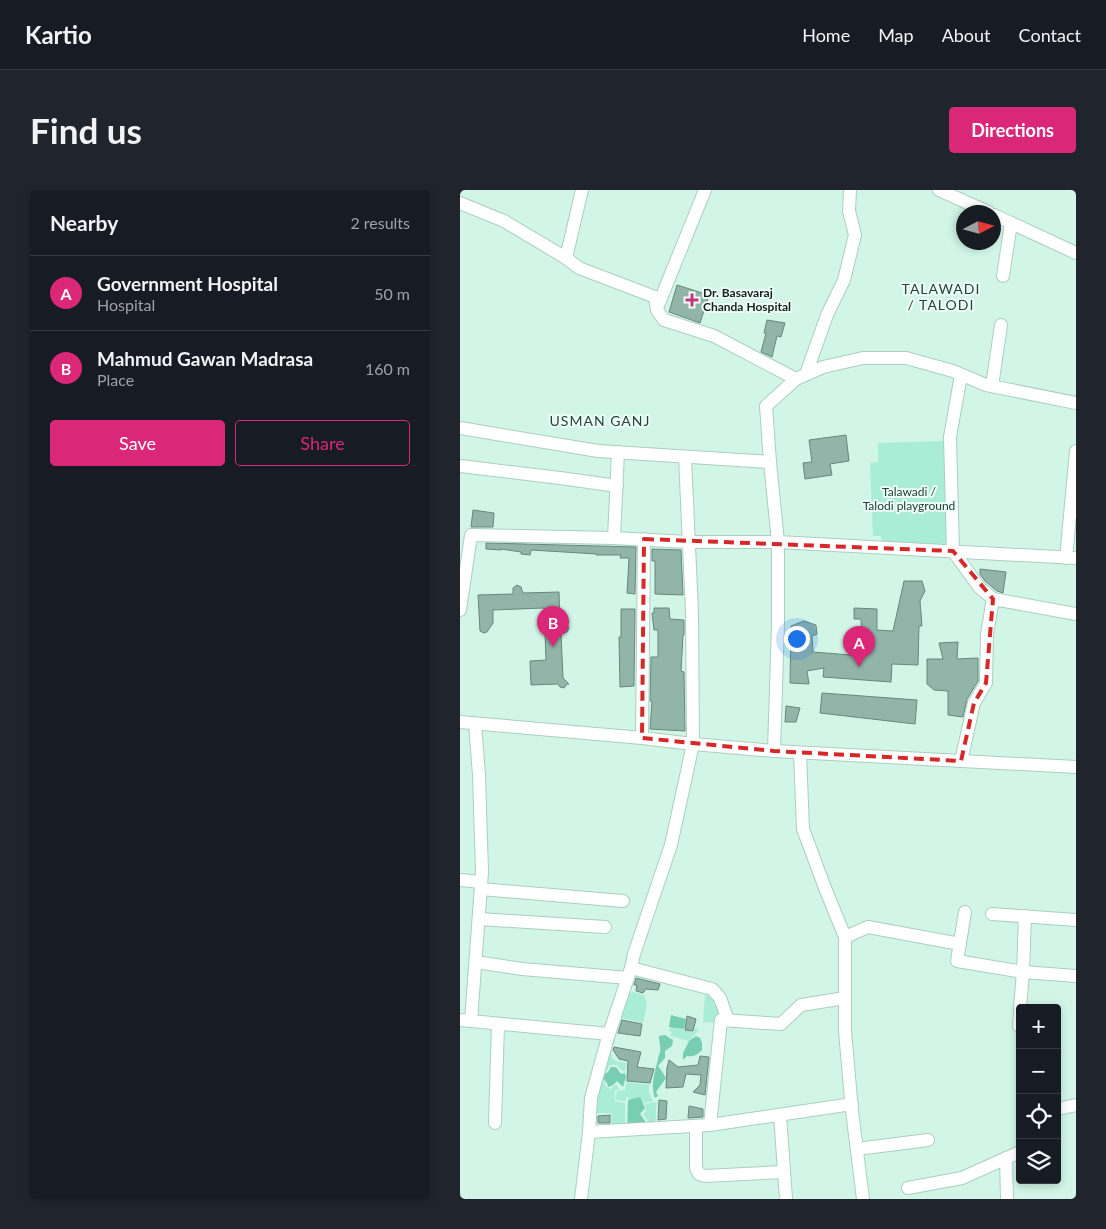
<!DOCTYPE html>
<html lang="en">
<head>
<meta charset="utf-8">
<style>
	:root { --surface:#171b24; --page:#20242c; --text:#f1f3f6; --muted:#9ea1a6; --line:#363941; --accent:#db2777 }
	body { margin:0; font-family:Lato,sans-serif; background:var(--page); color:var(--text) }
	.controls { position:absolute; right:15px; bottom:15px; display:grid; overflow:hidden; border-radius:5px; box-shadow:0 2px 8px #0003 }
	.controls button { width:45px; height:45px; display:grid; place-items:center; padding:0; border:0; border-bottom:1px solid var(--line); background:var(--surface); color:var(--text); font:25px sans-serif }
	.compass { position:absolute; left:496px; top:15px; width:45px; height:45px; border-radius:50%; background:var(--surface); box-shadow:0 2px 8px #0003; rotate:84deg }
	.you { position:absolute; left:336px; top:448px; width:18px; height:18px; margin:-12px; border:4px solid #fff; border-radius:50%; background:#1a73e8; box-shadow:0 0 0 8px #1a73e833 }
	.badge { display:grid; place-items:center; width:32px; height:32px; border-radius:50%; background:var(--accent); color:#fff; font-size:16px; font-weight:700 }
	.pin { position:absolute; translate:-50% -41px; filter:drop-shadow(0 1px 2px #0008) }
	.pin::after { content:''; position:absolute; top:26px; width:18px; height:15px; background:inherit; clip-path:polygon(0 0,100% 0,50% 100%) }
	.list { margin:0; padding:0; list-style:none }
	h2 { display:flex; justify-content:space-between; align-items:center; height:65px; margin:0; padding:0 20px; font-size:21px }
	h2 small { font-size:16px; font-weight:400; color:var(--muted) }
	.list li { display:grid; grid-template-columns:32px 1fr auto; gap:15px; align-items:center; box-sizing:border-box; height:75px; padding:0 20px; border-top:1px solid var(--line) }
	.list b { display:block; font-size:19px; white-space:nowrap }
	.list p { margin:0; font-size:16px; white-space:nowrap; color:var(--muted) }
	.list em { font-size:16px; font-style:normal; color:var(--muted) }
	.actions { display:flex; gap:10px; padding:15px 20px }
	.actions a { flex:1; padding:11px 0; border:1px solid var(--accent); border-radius:5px; text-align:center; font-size:18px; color:var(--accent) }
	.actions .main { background:var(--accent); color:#fff }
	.icon { flex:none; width:28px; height:28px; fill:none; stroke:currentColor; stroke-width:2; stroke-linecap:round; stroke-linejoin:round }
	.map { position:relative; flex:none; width:616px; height:1009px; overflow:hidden; border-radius:5px }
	header { display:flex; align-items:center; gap:30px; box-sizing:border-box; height:70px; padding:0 25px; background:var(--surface); border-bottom:1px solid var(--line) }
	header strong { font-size:24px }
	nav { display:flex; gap:28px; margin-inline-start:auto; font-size:18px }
	.intro { display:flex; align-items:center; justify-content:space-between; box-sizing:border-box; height:120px; padding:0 30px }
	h1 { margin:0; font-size:35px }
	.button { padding:12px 22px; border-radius:5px; background:var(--accent); color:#fff; font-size:18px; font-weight:700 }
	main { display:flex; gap:30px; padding:0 30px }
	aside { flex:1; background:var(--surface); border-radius:5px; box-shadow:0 2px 8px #0003 }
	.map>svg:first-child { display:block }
	.green { fill:#a9edd6 }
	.forest { fill:#78ceb3 }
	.building { fill:#92b5a9; stroke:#67887c }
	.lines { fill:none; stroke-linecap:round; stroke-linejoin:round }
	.minor-casing { stroke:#abcec1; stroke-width:14 }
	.minor { stroke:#fff; stroke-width:12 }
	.marked { fill:none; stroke:#d62828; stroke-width:4; stroke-dasharray:10 6; stroke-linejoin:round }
	.poi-dot { fill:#be3b81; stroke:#effdf8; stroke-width:2 }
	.labels { text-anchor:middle; stroke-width:4; stroke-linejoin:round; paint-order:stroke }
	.poi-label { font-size:12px; font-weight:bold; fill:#121f1b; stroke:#effdf8; text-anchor:start }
	.park-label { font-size:12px; fill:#1b4237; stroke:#effdf8 }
	.neighbourhood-label { font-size:14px; letter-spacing:1px; fill:#244339; stroke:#effdf8 }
</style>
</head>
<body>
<header>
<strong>Kartio</strong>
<nav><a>Home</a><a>Map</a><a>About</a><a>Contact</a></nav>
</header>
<div class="intro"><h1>Find us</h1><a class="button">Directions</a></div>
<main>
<aside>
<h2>Nearby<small>2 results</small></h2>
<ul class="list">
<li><span class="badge">A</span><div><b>Government Hospital</b><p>Hospital</p></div><em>50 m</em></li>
<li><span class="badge">B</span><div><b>Mahmud Gawan Madrasa</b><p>Place</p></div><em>160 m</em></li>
</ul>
<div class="actions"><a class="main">Save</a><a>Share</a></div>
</aside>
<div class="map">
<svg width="616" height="1009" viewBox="0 0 616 1009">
	<rect width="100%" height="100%" fill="#d1f6e8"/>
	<g class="green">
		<polygon points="486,251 487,354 422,354 421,346 413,346 410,273 418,272 418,253"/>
		<polygon points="173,802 184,805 187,814 183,833 162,828 157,839 156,848 154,842 168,804"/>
		<polygon points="245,805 253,807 254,815 260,815 259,833 243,832"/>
		<polygon points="212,837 234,842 236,838 239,840 229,851 210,846 212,843 209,840"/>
		<polygon points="152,845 155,850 151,861 152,868 156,871 167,873 165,881 162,881 157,875 150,875 146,881 142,882 141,888 145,893 146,897 151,899 156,894 159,899 155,901 154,911 165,913 165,937 152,938 151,923 135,923 135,904"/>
		<polygon points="166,892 189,895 189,902 193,911 183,913 180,908 172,910 167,906 165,911 155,910 157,901 165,900"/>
		<polygon points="197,912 195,935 188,935 188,931 183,924 186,921 185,914"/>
	</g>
	<g class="forest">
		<polygon points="211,825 226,829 224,839 209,837"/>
		<path d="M205,845L213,850L212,856L205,861V868L198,876L201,880L206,888L196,902L198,906L195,908C190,895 195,882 198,869C198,866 200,864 200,862C201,857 199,851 199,846Z"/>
		<path d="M236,846L240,848L242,853V860C237,865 234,867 227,866L223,870V863L229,851Z"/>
		<polygon points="151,877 156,877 161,884 165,883 166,887 163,897 157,891 152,896 148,897 147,893 143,889 144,884 148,882"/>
		<polygon points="180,907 185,918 180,924 185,931 184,945 167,944 168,910"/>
	</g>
	<g class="building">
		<polygon points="217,95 249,105 240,133 209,122"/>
		<polygon points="307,130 325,133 321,147 317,146 312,167 301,162 306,143 304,143"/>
		<polygon points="386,245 389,271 370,274 372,285 345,289 343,273 352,272 349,250"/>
		<polygon points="13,320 34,323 33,337 11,337"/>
		<polygon points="26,353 176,357 175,404 167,403 169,368 160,368 161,365 136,365 136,364 71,360 70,365 61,364 61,362 41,359 41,360 26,359"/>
		<polygon points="192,359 221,360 223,405 195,404 195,371 192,371"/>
		<polygon points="520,379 546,382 543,403 537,401 525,391 520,384"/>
		<polygon points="444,391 462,391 465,401 460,411 462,436 459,436 458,475 432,474 431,492 363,487 364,478 347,481 349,494 330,493 331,436 344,431 356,435 357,444 352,446 353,462 403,466 401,429 394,429 394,418 417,419 417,440 433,441"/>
		<polygon points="57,395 61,397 63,403 99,402 100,433 106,434 109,438 107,442 101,444 103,488 109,494 107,494 104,498 100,497 98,494 71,495 70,471 86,470 84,418 33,420 33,433 27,442 24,443 20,441 18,405 53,404 53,398"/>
		<polygon points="194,418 209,418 210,429 224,430 224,445 223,445 221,481 224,482 225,541 190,539 192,511 190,511 191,467 198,467 198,440 194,440 192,423 194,423"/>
		<polygon points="161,419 175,419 174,496 160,497 159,447 161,447"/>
		<polygon points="498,452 497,469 518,468 518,491 507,509 503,527 488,525 488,501 474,500 467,494 467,469 483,469 479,453"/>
		<polygon points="362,503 457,510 455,534 360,523"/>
		<polygon points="326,516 340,518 336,532 325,532"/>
		<polygon points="176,788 200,794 198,800 186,799 183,803 176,801 177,795 174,795"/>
		<polygon points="227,826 236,829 233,841 225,840"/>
		<polygon points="162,830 182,834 180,846 158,843"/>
		<polygon points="154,857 181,862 177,877 194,879 190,893 167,891 168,871 159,869 153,860"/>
		<polygon points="240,866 249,867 245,905 233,902 240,895 241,885 226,884 223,897 206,898 207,878 209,870 218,877 238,875"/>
		<polygon points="199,910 207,911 206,929 198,930"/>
		<polygon points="229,916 243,919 243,927 228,928"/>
		<polygon points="150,925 150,933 138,933 138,926"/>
	</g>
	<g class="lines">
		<g class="minor-casing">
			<g id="minor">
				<polyline points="479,0 528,22"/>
				<polyline points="0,13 44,31 106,68 119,78 195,107 197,120 204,130 254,146 336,189"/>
				<polyline points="534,25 616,63"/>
				<polyline points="106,68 122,0"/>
				<polyline points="543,86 551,33"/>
				<polyline points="197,118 245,0"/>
				<polyline points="346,184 367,125 384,90 395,45 389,21 390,0"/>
				<polyline points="501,185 490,247 493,361 519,397 533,409"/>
				<polyline points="532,196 541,135"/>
				<polyline points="0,238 138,261 310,272"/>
				<polyline points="0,276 100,288 157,296"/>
				<polyline points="154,348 158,262"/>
				<polyline points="606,368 616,261"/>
				<polyline points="0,420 11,345 154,348 228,352 318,352 616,368"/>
				<polyline points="0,532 182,548 233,554 314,561 616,577"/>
				<polyline points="182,548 184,349"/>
				<polyline points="314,561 318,434 318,352 310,272 306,216 336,189 363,177 403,168 446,168 493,181 526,195 616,213"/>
				<polyline points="340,563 343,639 365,698 385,747 385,841 392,921 403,1009"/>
				<polyline points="501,571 514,513 526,493 527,444 533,409 616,424"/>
				<polyline points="0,690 21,692"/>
				<polyline points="21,699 163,711"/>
				<polyline points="505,722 497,771 563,782 565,726"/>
				<polyline points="532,724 616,730"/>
				<polyline points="19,729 145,737"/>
				<polyline points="385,747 408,737 500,754"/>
				<polyline points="16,772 62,779 168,788"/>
				<polyline points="171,778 252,799 260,808 268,830"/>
				<polyline points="560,818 563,782 616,786"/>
				<polyline points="0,830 149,844"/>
				<polyline points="11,831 22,682 19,585 15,534"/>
				<polyline points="559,836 560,823"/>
				<polyline points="597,919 616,915"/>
				<polyline points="320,925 326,1009"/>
				<polyline points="35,933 38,834"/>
				<polyline points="250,935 261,830 321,834 341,815 385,808"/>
				<polyline points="236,936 236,978 239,984 245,986 324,982"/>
				<polyline points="129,942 250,935 392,914"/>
				<polyline points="397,959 468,950"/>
				<polyline points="546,968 547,1009"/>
				<polyline points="448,998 502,988 560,962"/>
				<polyline points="121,1009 129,942 131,908 148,847 171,778 174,764 211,655 233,554 232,422 225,267"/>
			</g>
		</g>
		<use href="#minor" class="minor"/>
	</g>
	<path class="marked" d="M184,349L493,361L533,409L526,493L514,513L501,571L314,561L182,548Z"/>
	<path class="poi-dot" d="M229.5 102.5h5v5h5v5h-5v5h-5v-5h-5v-5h5z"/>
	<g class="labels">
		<g class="poi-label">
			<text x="243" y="107">Dr. Basavaraj<tspan x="243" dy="14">Chanda Hospital</tspan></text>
		</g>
		<g class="park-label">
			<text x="449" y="306">Talawadi /<tspan x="449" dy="14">Talodi playground</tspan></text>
		</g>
		<g class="neighbourhood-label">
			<text x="481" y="104">TALAWADI<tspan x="481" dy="16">/ TALODI</tspan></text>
			<text x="140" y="236">USMAN GANJ</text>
		</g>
	</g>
</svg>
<div class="controls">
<button>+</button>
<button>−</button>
<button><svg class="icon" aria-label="locate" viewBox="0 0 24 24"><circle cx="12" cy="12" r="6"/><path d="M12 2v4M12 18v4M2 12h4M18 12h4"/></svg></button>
<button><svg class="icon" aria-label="layers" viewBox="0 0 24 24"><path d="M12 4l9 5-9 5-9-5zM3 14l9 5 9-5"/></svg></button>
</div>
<svg class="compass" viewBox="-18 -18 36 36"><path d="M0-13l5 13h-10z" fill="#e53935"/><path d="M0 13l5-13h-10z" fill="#9ea1a6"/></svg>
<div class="you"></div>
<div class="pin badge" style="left:399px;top:477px">A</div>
<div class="pin badge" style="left:93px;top:457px">B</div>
</div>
</main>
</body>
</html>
